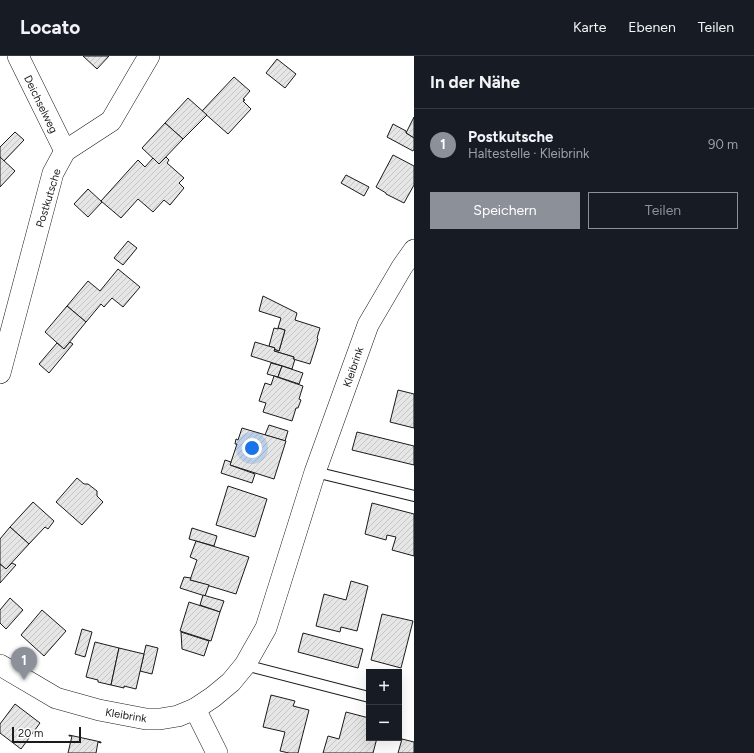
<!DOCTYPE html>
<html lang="de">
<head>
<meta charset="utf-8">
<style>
	:root { --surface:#171b24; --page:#242831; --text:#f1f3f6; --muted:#9ea1a6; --line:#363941; --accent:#8c9099 }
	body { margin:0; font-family:Figtree,sans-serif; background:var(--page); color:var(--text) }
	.controls { position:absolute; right:12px; bottom:12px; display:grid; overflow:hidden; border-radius:0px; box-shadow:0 4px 16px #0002 }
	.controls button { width:36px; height:36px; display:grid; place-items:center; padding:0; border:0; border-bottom:1px solid var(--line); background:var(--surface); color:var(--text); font:20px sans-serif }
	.scale { position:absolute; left:12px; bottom:10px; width:69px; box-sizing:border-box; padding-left:4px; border:2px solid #1a1a1a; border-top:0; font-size:11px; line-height:14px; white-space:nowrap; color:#1a1a1a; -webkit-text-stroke:3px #fff; paint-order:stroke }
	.you { position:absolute; left:252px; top:392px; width:14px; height:14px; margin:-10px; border:3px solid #fff; border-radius:50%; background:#1a73e8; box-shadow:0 0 0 6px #1a73e833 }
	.badge { display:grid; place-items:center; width:26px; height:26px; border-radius:50%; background:var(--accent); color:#fff; font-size:13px; font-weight:700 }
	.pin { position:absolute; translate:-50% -33px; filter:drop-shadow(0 1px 2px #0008) }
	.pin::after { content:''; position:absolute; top:21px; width:14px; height:12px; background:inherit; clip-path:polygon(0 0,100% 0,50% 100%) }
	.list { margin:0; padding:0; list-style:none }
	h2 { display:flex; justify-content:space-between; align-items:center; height:52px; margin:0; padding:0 16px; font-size:17px }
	h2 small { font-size:13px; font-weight:400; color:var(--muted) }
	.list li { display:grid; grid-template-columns:26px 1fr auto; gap:12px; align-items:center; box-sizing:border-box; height:72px; padding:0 16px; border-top:1px solid var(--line) }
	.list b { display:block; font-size:15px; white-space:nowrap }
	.list p { margin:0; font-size:13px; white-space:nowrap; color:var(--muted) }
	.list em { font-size:13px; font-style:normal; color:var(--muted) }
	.actions { display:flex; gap:8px; padding:12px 16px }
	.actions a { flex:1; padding:9px 0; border:1px solid var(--accent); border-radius:0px; text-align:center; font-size:14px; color:var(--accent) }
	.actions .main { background:var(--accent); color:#fff }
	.map { position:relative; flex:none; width:414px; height:697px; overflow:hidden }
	header { display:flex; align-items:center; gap:24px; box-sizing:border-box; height:56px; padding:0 20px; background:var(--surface); border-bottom:1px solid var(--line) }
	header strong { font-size:19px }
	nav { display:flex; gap:22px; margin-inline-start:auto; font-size:14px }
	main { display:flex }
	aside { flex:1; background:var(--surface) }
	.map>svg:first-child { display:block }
	.building { fill:url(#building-hatch); stroke:#1a1a1a }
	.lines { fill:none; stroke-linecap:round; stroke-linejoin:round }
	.service-casing { stroke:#1a1a1a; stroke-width:12 }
	.minor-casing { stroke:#1a1a1a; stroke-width:22 }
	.service { stroke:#fff; stroke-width:10 }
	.minor { stroke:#fff; stroke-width:21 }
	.labels { text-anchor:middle; stroke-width:3; stroke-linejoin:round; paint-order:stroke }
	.street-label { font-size:11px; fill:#1a1a1a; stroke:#fff }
</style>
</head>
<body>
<header>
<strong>Locato</strong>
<nav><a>Karte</a><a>Ebenen</a><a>Teilen</a></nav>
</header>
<main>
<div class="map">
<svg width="414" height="697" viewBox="0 0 414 697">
	<defs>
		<pattern id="building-hatch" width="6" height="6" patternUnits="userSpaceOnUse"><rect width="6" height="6" fill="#e6e6e6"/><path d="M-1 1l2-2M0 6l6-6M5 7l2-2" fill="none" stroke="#c5c5c5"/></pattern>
	</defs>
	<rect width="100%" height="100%" fill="#fff"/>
	<g class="building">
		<polygon points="83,0 109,0 97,13"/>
		<polygon points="277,3 296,18 285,32 266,17"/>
		<polygon points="234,21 250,35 243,43 245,44 243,45 251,53 228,78 202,55"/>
		<polygon points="188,42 207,59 183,83 165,67"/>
		<polygon points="414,61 414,82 406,77"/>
		<polygon points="165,67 183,83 159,108 142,92"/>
		<polygon points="393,68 406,75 406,77 414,82 414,93 413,95 387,81"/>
		<polygon points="15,76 24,84 4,105 0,101 0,91"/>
		<polygon points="393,99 414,110 414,129 404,147 386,138 386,137 376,131"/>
		<polygon points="0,101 15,115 0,131"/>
		<polygon points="166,101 169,104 167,107 184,122 179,127 184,132 170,149 164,144 153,156 138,143 121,162 101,145 138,104 145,111 153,102 159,108"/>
		<polygon points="346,119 369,131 364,140 341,127"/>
		<polygon points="88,133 102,146 88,161 74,148"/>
		<polygon points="128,185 137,192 123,209 114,202"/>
		<polygon points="118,213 140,231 123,251 112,242 104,251 101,248 86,266 67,250 88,225 100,235"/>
		<polygon points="263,240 297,257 295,264 320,272 317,282 318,283 310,308 293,303 294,301 274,295 274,293 279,295 285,274 278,272 281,262 259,255"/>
		<polygon points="67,250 86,266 64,293 45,276"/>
		<polygon points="274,272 278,273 278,272 285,274 279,295 274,293 275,292 269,290"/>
		<polygon points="70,286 73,288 49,317 39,308 57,287 64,293"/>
		<polygon points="255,286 275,292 274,295 294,301 293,303 295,303 292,313 251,300"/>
		<polygon points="271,307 282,310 278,321 267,318"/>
		<polygon points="282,310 303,317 299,328 278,321"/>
		<polygon points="274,320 303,330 299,343 301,344 298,352 296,352 292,365 263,356 266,347 259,345 265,327 271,329"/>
		<polygon points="398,334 414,338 414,372 390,366"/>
		<polygon points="269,369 288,375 285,385 265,379"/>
		<polygon points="242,372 286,385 274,423 230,409 237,388 235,388 236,383 238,384"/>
		<polygon points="357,376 414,390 414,409 352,394"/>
		<polygon points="225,404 231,406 230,409 255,418 252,427 221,417"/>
		<polygon points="77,422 84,428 88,428 97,435 97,440 103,446 82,469 56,446"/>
		<polygon points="228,430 267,443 255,481 216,469"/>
		<polygon points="33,446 54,465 48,473 45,471 29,488 10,471"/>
		<polygon points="372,447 414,458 414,500 392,494 396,481 387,479 386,484 365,478"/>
		<polygon points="10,471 29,488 6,513 0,508 0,483"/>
		<polygon points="192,472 217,480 214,490 189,483"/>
		<polygon points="196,485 249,501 236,538 190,524 197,504 190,501"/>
		<polygon points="12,507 16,509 0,527 0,508 6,513"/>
		<polygon points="184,521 191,522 190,524 209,529 205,540 180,532"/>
		<polygon points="351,525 368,530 357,575 341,571 340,576 316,570 324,538 346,544"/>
		<polygon points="203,539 224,545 220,556 200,549"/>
		<polygon points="10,542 23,554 6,573 0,567 0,554"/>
		<polygon points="189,546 220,556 211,585 180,575"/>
		<polygon points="42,554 66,575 44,600 21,579"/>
		<polygon points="382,558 413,565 401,612 371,604"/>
		<polygon points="82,573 92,576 85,601 75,598"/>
		<polygon points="181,576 209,585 204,600 182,593"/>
		<polygon points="303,577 363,593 358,612 298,596"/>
		<polygon points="95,586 119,592 111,629 98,626 98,624 86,621"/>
		<polygon points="146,589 158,592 152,618 140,615"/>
		<polygon points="119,592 144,598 136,633 124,630 124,632 111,629"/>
		<polygon points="271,639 295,645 293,650 309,654 298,697 289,697 280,695 285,676 263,671"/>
		<polygon points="15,648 40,667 21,693 0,677 0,668"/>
		<polygon points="346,656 369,662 369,682 377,682 373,697 323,697 328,680 339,683"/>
		<polygon points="69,679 101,686 101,687 98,686 96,697 68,697 72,680 69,680"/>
		<polygon points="402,683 414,686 414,697 398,697"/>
	</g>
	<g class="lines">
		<g class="service-casing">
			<g id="service">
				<polyline points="315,416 414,440"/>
				<polyline points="245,609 369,641"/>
			</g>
		</g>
		<g class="minor-casing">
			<g id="minor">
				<polyline points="18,0 65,95"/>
				<polyline points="0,317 53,117 65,95 111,65 149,0"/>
				<polyline points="0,609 56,642 99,654 146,663 160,663 178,660 195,653 213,641 231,626 245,609 266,572 315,416 368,269 402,211 414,194"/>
				<polyline points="195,653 217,697"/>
			</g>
		</g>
		<use href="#service" class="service"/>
		<use href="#minor" class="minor"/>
	</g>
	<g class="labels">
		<g class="street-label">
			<text transform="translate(41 48) rotate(64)" y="4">Deichselweg</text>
			<text transform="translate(48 142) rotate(-73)" y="4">Postkutsche</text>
			<text transform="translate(353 311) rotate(-71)" y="4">Kleibrink</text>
			<text transform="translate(126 659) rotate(9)" y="4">Kleibrink</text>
		</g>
	</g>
</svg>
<div class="controls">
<button>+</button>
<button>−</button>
</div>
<div class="scale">20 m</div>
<div class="you"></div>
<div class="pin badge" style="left:24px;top:624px">1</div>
</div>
<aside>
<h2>In der Nähe<small></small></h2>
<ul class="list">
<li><span class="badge">1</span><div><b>Postkutsche</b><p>Haltestelle · Kleibrink</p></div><em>90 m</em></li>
</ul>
<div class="actions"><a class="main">Speichern</a><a>Teilen</a></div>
</aside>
</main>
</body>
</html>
